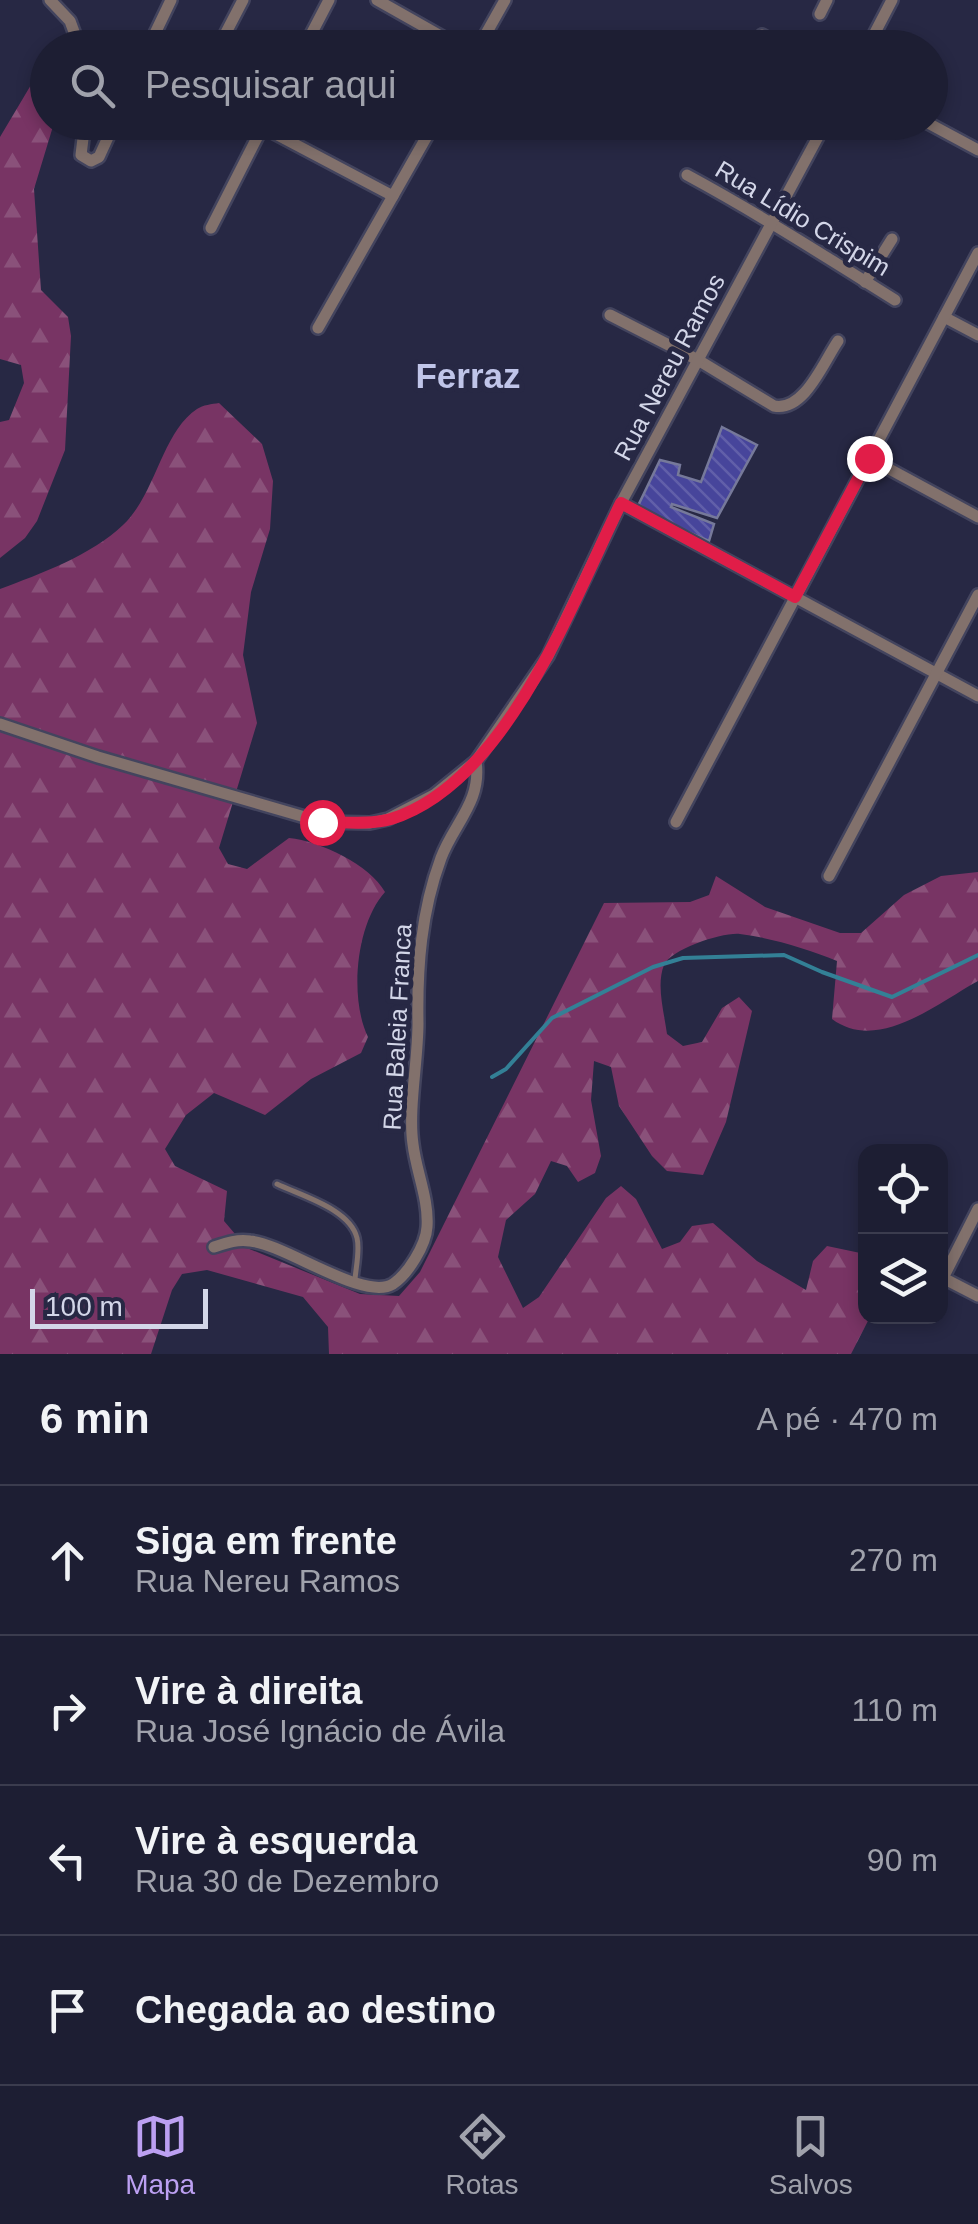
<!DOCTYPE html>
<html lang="pt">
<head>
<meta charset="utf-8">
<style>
	:root { --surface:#1d1e33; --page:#2a2b3f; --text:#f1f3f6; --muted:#a0a2ac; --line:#3b3c4e; --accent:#bca0f2 }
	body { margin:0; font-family:Helvetica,sans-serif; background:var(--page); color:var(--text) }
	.controls { position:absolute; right:30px; bottom:30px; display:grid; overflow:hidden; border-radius:20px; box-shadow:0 5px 15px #0003 }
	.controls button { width:90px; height:90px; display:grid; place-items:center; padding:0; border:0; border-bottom:2px solid var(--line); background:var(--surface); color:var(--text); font:50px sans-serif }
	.scale { position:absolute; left:30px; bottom:25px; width:178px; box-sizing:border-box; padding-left:10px; border:5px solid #d3d6e8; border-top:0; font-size:28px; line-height:35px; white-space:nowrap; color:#d3d6e8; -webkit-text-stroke:8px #272844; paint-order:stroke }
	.stop { position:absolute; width:30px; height:30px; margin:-22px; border:8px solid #e11d48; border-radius:50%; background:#fff }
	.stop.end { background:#e11d48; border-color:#fff; box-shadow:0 2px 10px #0008 }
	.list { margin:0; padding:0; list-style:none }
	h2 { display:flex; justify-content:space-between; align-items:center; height:130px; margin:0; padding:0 40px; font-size:42px }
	h2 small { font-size:32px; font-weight:400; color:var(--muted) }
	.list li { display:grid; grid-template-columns:65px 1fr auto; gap:30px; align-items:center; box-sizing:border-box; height:150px; padding:0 40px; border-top:2px solid var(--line) }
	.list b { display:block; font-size:38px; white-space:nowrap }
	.list p { margin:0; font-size:32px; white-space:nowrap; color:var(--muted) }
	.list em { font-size:32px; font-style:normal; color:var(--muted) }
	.icon { flex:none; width:55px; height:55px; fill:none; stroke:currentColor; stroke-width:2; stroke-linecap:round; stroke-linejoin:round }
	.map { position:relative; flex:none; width:978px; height:1354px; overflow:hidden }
	.search { position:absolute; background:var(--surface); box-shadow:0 5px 15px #0003; left:30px; right:30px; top:30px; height:110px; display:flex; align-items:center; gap:25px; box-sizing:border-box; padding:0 35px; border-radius:55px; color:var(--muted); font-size:38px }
	.sheet { height:730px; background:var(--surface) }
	nav { display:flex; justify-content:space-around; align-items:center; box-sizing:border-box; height:140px; border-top:2px solid var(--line); background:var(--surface); font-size:28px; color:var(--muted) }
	nav a { display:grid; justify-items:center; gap:5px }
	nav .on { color:var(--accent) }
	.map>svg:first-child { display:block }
	.forest { fill:url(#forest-firs) }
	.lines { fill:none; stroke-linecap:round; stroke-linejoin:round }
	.stream { stroke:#338096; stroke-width:4 }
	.building { fill:url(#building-back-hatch); stroke:#76799a; stroke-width:2.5 }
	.lane-casing { stroke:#43445e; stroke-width:10 }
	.street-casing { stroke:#43445e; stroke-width:16 }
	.lane { stroke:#82716c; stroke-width:5 }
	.street { stroke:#82716c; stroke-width:11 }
	.route { stroke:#e11d48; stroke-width:12 }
	.labels { text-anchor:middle; stroke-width:10; stroke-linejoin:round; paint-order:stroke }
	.street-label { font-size:25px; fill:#d3d6e8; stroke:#272844 }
	.district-label { font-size:35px; font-weight:bold; fill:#c0c5e9; stroke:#272844 }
</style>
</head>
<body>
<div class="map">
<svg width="978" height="1354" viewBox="0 0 978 1354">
	<defs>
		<pattern id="forest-firs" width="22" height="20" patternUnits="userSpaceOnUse" patternTransform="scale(2.5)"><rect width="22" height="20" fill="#783464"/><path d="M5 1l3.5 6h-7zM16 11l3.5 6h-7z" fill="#8a517a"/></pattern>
		<pattern id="building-back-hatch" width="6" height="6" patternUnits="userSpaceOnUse" patternTransform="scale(2.5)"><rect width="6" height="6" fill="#47459b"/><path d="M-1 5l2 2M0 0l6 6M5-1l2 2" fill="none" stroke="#615fa9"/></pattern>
	</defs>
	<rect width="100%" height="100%" fill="#272844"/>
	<g class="forest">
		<polygon points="47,58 48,122 54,123 34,189 41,290 68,317 71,336 65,450 37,521 25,538 0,558 0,422 9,420 24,383 21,365 0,359 0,137"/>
		<path d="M219,403L262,444L273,481L270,529L251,592L243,655L257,723L219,848L228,864L247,869L289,838C320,841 370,865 385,892C356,924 349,998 368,1037L361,1053L311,1079L265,1115L214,1093L186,1115L165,1149L175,1166L227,1191L224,1221L247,1248L360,1294L399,1296L420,1272L604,903L690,902L709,895L716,876L765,907L840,933H861L904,895L941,876L978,872V981C936,1004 878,1053 832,1019L837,961C808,949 772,938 740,934C723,932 671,949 664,965C656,985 664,1012 667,1034L683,1046L702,1042L722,1008L739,997L752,1011L726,1122L703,1175L667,1171L652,1156L619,1106L611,1067L594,1061L591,1100L601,1156L595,1173L578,1182L567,1166L551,1161L535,1194L506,1220L498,1257L523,1308L539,1297L606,1198L621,1186L636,1199L662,1249L680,1242L692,1226L713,1223L757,1261L806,1290L813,1261L827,1246L865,1254L866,1316L870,1317L851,1354H329L328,1327L303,1297L207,1270L182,1274L172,1290L151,1354H0V589C40,574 92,555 123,525C156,494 162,432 197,409C203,405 212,404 219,403Z"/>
	</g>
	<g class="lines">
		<polyline class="stream" points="492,1077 506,1069 552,1018 653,967 683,958 784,955 822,972 892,997 978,955"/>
	</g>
	<polygon class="building" points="722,427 757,445 717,518 672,504 671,507 714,524 709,541 636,510 660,460 680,465 678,475 701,482"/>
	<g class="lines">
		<g class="lane-casing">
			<path id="lane" d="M277,1184C302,1196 350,1209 357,1238C360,1250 356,1267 355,1279"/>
		</g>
		<g class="street-casing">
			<g id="street">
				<polyline points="50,0 70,21 80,48"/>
				<polyline points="377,0 462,48"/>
				<polyline points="820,14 827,0"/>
				<polyline points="762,35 785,48"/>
				<polyline points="148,48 171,0"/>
				<polyline points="218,48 243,0"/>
				<polyline points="304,48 329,0"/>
				<polyline points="478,48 505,0"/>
				<polyline points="867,48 892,0"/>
				<polyline points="85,122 81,155 91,161 99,157 115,122"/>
				<polyline points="253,122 393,196"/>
				<polyline points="926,122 978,150"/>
				<path d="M687,175C759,214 826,257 895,300"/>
				<polyline points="211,228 265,122"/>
				<polyline points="865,282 892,239"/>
				<path d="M610,315L698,360L774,406C804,412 823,363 838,341"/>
				<polyline points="944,317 978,335"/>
				<polyline points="318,328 435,122"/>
				<polyline points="869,458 978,517"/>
				<polyline points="621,503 978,696"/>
				<polyline points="0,724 98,757 322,822 370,823 388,819 434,795 476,761 548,656 621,503 826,122"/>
				<polyline points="676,822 978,253"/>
				<polyline points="829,876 978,595"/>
				<polyline points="978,1209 943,1278 978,1296"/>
				<path d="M214,1247C226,1243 237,1239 250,1241C285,1244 364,1302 393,1284C408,1274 426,1245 427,1227C429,1199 416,1171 413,1144C408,1110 418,1060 418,1023C417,967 421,912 441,858C454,823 482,802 476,761"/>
			</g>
		</g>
		<use href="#lane" class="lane"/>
		<use href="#street" class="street"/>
	</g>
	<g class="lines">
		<path class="route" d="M322,822C345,822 369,825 391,819C507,783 572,602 621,503L795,597L869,458"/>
	</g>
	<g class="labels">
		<g class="street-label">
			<text transform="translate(803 218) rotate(31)" y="9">Rua Lídio Crispim</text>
			<text transform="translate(669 367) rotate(-62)" y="9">Rua Nereu Ramos</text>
			<text transform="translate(397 1027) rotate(-87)" y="9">Rua Baleia Franca</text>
		</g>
		<g class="district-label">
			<text x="468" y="388">Ferraz</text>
		</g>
	</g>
</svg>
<div class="controls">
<button><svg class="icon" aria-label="locate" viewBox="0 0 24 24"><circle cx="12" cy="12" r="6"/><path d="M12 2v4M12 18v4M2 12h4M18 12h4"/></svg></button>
<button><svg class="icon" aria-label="layers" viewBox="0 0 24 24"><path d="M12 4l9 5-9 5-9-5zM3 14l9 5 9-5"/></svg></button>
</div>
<div class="scale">100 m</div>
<div class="stop" style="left:322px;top:822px"></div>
<div class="stop end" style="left:869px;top:458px"></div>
<div class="search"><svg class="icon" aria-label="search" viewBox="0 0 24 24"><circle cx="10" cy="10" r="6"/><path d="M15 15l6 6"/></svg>Pesquisar aqui</div>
</div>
<section class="sheet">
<h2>6 min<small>A pé · 470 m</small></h2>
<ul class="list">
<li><svg class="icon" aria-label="ahead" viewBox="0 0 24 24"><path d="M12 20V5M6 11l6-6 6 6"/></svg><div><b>Siga em frente</b><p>Rua Nereu Ramos</p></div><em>270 m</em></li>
<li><svg class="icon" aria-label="right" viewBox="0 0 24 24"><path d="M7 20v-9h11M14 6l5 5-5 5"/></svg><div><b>Vire à direita</b><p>Rua José Ignácio de Ávila</p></div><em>110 m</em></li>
<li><svg class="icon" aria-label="left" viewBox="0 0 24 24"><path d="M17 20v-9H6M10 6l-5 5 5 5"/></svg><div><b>Vire à esquerda</b><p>Rua 30 de Dezembro</p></div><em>90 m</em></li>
<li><svg class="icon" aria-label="arrive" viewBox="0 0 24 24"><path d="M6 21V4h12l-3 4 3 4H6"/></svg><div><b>Chegada ao destino</b></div></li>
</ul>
</section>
<nav>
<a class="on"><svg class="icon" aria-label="map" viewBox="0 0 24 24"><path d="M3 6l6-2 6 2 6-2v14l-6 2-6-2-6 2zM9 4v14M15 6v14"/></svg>Mapa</a>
<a><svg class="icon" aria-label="directions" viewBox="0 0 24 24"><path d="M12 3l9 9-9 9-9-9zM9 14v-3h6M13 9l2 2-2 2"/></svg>Rotas</a>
<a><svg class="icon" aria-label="saved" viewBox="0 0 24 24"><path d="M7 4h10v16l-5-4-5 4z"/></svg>Salvos</a>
</nav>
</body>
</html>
